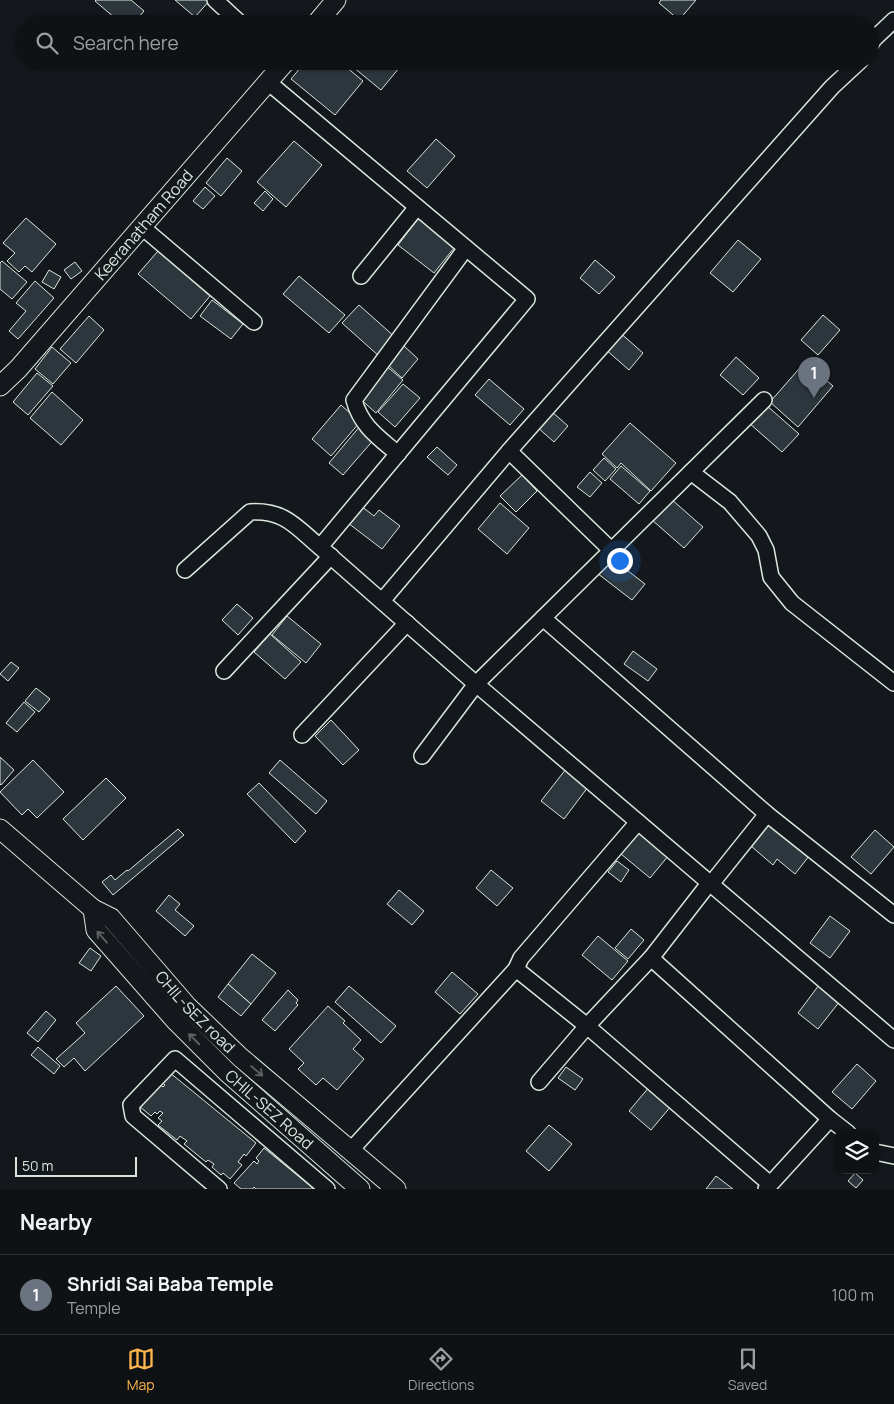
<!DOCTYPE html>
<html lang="en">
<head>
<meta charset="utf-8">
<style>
	:root { --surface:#0f1215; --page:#1d2022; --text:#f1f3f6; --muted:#9b9ea0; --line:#2f3234; --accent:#ffb74d }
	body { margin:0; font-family:Manrope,sans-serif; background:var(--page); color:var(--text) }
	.controls { position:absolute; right:15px; bottom:15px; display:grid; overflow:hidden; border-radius:10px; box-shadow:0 1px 4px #0004 }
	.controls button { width:45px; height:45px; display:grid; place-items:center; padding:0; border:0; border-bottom:1px solid var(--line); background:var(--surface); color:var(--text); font:25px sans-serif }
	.scale { position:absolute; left:15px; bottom:12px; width:122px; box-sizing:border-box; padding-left:5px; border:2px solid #d8e6dc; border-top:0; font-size:14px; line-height:18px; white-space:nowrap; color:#d8e6dc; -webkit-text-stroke:4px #14181c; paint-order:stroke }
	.you { position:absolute; left:619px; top:560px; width:18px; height:18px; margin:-12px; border:4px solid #fff; border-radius:50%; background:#1a73e8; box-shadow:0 0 0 8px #1a73e833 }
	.badge { display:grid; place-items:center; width:32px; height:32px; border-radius:50%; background:var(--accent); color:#fff; font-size:16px; font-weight:700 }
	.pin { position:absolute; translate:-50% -41px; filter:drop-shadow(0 1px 2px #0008) }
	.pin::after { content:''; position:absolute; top:26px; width:18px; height:15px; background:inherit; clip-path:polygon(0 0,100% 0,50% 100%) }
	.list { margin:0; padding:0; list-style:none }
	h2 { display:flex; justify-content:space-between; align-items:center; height:65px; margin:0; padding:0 20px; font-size:21px }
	h2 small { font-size:16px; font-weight:400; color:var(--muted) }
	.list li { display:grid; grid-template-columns:32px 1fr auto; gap:15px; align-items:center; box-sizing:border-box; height:80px; padding:0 20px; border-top:1px solid var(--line) }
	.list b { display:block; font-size:19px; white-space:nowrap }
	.list p { margin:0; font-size:16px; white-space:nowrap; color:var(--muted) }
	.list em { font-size:16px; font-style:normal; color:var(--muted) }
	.icon { flex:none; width:28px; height:28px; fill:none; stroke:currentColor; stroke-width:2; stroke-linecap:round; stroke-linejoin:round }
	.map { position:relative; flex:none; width:894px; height:1189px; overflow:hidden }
	.search { position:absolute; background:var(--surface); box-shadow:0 1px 4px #0004; left:15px; right:15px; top:15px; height:55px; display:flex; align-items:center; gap:12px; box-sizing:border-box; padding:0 18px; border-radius:28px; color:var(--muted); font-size:19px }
	.sheet { height:145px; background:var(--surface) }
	nav { display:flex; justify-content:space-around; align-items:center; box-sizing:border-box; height:70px; border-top:1px solid var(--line); background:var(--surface); font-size:14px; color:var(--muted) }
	nav a { display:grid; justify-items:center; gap:2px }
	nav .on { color:var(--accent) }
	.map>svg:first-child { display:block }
	.building { fill:#2c363c; stroke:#d8e6dc }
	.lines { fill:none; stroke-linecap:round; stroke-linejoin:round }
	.minor-casing { stroke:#d8e6dc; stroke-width:18 }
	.tertiary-casing { stroke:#d8e6dc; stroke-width:21 }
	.minor { stroke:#14181c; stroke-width:15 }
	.tertiary { stroke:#14181c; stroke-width:19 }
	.oneway { stroke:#59605f }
	.labels { text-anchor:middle; stroke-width:4; stroke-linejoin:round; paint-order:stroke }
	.street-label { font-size:16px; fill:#d8e6dc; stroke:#14181c }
</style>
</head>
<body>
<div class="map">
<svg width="894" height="1189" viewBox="0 0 894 1189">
	<rect width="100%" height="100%" fill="#14181c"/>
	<g class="building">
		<polygon points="96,0 131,0 144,11 133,24 122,24 95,1"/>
		<polygon points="175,0 210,0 195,17"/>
		<polygon points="661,0 696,0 679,20 659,3"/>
		<polygon points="306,61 339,61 363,81 335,115 291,79"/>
		<polygon points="357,61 390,61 399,68 381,90 353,67"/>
		<polygon points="436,139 455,156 427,188 407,171"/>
		<polygon points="294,141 322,165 286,207 257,182"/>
		<polygon points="227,158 242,171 221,196 206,183"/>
		<polygon points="205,187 215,196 203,209 193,201"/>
		<polygon points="265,191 273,199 263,211 254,203"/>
		<polygon points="421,215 458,243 434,273 398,245"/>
		<polygon points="26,218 56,244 32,272 25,266 19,272 7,261 15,253 3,243"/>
		<polygon points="738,240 761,259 733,292 710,273"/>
		<polygon points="158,251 210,296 191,319 138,274"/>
		<polygon points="595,260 615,277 599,294 580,278"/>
		<polygon points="2,261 27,282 12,299 0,289 0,263"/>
		<polygon points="75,262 82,271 71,279 64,270"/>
		<polygon points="49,270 61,277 54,289 42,282"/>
		<polygon points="299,276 345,315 329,333 283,294"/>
		<polygon points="35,281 54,298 18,339 9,331 26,311 16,303"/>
		<polygon points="212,300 243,324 231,339 200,316"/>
		<polygon points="359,305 396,338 380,357 342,323"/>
		<polygon points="823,315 840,330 818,355 801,340"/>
		<polygon points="89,316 104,330 76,363 60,349"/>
		<polygon points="618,331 643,353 629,370 604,348"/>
		<polygon points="404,346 418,359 402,378 388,365"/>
		<polygon points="52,347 71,363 53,384 35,369"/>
		<polygon points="736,357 759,378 743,395 720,375"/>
		<polygon points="805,362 833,386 798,427 770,402"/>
		<polygon points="385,365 403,380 376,413 358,397"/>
		<polygon points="37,373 53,386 28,415 13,402"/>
		<polygon points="489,379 524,409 510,425 475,395"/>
		<polygon points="403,384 420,398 395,427 378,412"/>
		<polygon points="52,392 83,420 61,445 30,418"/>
		<polygon points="341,405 360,422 331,456 312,439"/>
		<polygon points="766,405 799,434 782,452 749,423"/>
		<polygon points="551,411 568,426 554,442 537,427"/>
		<polygon points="630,423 676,463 651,491 621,463 617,468 602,454"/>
		<polygon points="361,425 376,437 343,475 329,463"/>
		<polygon points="437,447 457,465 448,475 427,457"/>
		<polygon points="604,458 616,469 605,481 593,470"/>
		<polygon points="621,466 650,491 639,504 610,479"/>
		<polygon points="590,472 602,483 590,497 577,487"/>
		<polygon points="522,475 537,491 516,512 500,496"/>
		<polygon points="671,499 703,527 684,548 652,520"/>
		<polygon points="500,503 529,528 507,554 478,529"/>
		<polygon points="361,506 374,516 379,510 400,526 382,549 348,523"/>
		<polygon points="610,557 645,584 632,600 597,573"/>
		<polygon points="237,604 253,618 238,635 222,620"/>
		<polygon points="287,616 321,644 306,663 272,635"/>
		<polygon points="270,634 301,662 285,679 254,652"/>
		<polygon points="633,651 657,669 648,681 624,664"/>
		<polygon points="11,662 19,668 8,681 0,674"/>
		<polygon points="36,688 50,699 39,712 25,701"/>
		<polygon points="24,702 35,712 17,732 6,723"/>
		<polygon points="331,720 359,750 343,765 315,736"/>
		<polygon points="0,757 14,770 1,785 0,784"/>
		<polygon points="33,760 64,792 37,818 28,809 22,815 0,792"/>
		<polygon points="280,760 327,801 316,814 269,773"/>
		<polygon points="566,769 588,787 564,819 541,801"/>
		<polygon points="106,778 126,798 83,840 63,819"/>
		<polygon points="259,783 306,831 295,843 247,794"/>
		<polygon points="772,819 813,851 795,874 777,859 773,865 751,846"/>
		<polygon points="178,829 184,835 113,895 102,882 111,875 115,880 127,870 128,871"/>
		<polygon points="875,830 894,847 871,874 851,857"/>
		<polygon points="641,831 669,855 650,878 621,854"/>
		<polygon points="617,861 629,870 621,882 608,872"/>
		<polygon points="491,870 513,888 497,906 476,888"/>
		<polygon points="399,890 424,911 412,925 387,904"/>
		<polygon points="169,895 180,904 175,910 194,926 185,936 156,911"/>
		<polygon points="830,916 850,931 830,958 810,943"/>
		<polygon points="631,929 644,940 628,959 615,948"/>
		<polygon points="598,936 628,961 612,980 582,955"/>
		<polygon points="90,948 101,956 91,971 79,963"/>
		<polygon points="252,954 276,973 251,1004 228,984"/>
		<polygon points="452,972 478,994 460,1014 435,992"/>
		<polygon points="228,984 251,1004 241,1016 218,997"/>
		<polygon points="819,985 840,1001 818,1029 798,1013"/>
		<polygon points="116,986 144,1016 85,1071 74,1058 64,1067 56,1059 85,1033 76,1023"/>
		<polygon points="349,986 396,1026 381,1043 335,1002"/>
		<polygon points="288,990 298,1000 296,1003 298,1005 275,1031 262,1020"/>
		<polygon points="328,1006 345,1021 343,1023 361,1040 353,1049 364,1059 337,1090 323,1078 316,1085 298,1069 304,1063 289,1049"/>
		<polygon points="46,1011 56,1020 38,1042 27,1033"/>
		<polygon points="38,1047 60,1066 54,1074 31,1055"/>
		<polygon points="857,1064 876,1081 852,1109 832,1092"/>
		<polygon points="566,1067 583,1079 575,1090 558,1078"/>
		<polygon points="169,1072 256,1143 246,1156 244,1154 238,1162 242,1165 230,1179 223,1173 221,1175 212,1167 214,1164 208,1160 206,1162 184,1144 187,1141 180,1136 177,1140 158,1125 162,1121 158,1118 163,1113 160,1111 157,1114 155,1112 151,1116 139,1106 159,1084 163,1087 165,1085 161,1082"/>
		<polygon points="650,1086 672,1105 651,1130 629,1111"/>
		<polygon points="549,1125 572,1144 549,1171 526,1151"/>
		<polygon points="264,1148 314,1189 256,1189 254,1187 253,1189 241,1189 234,1183 254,1161 257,1164 259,1161 256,1158"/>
		<polygon points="855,1173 863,1180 856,1188 848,1181"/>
		<polygon points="716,1176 733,1189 706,1189"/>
	</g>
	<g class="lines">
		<g class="minor-casing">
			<g id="minor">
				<polyline points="215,0 241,24"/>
				<polyline points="870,45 874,39 894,20"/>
				<polyline points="268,82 527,299 320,547 476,684 764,400"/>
				<polyline points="142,227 254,322"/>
				<polyline points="361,276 417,207"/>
				<polyline points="509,451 611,550"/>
				<path d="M398,454C378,437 361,426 354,400L466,248"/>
				<polyline points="691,472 730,502 759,536 766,550 771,577 792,603 894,683"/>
				<path d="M185,570L250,512C285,510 296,527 320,547"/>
				<polyline points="382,601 509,451 832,87 860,61"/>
				<polyline points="543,618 767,814 894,915"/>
				<polyline points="224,671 331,556"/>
				<polyline points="302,735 407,623"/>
				<polyline points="422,756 476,684 894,1040"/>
				<polyline points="651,958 830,1119"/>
				<polyline points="516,969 587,1026 770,1184"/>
				<polyline points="539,1082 587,1026 651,958 707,886 711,884 767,814"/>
				<polyline points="351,1150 516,969 521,958 638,822"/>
				<polyline points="875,1152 894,1156"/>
				<polyline points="219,1189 133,1116 131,1105 175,1059 327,1189"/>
				<polyline points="766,1189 830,1119 848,1133"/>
			</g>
		</g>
		<g class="tertiary-casing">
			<g id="tertiary">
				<polyline points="316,24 336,0"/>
				<path id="s1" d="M0,386L18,369L286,61"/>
				<path id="s2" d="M0,829L93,909L111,918L187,1006L240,1057L396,1189"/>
				<path id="s3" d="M93,909L96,930L175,1020L227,1072L360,1189"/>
			</g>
		</g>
		<use href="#minor" class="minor"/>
		<use href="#tertiary" class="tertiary"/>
	</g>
	<defs><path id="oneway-shaft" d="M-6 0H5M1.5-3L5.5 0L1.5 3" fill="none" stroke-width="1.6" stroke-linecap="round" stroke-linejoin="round" transform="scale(1.25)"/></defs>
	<g class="oneway">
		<use href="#oneway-shaft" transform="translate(102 937) rotate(-131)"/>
		<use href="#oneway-shaft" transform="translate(194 1039) rotate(-135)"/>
		<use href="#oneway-shaft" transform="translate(257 1071) rotate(40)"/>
	</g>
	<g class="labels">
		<g class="street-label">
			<text dy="6" stroke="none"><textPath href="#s1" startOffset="216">Keeranatham Road</textPath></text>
			<text dy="6" stroke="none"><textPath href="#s2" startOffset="269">CHIL-SEZ road</textPath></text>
			<text dy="6" stroke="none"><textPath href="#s3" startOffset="271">CHIL-SEZ Road</textPath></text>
		</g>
	</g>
</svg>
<div class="controls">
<button><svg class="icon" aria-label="layers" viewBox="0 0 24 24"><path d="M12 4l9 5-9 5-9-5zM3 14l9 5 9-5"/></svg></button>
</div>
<div class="scale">50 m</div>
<div class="you"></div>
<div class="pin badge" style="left:814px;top:398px;background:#6b7280">1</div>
<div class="search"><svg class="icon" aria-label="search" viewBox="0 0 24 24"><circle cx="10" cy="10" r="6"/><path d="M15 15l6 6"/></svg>Search here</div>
</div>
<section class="sheet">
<h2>Nearby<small></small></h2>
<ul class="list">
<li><span class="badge" style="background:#6b7280">1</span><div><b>Shridi Sai Baba Temple</b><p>Temple</p></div><em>100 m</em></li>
</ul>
</section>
<nav>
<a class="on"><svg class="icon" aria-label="map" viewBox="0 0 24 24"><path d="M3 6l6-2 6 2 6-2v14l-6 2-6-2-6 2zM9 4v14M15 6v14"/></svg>Map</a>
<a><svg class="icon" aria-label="directions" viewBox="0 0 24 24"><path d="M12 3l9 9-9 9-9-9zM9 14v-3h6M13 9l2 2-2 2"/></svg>Directions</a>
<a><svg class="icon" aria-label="saved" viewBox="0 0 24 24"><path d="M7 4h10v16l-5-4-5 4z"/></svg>Saved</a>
</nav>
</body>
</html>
